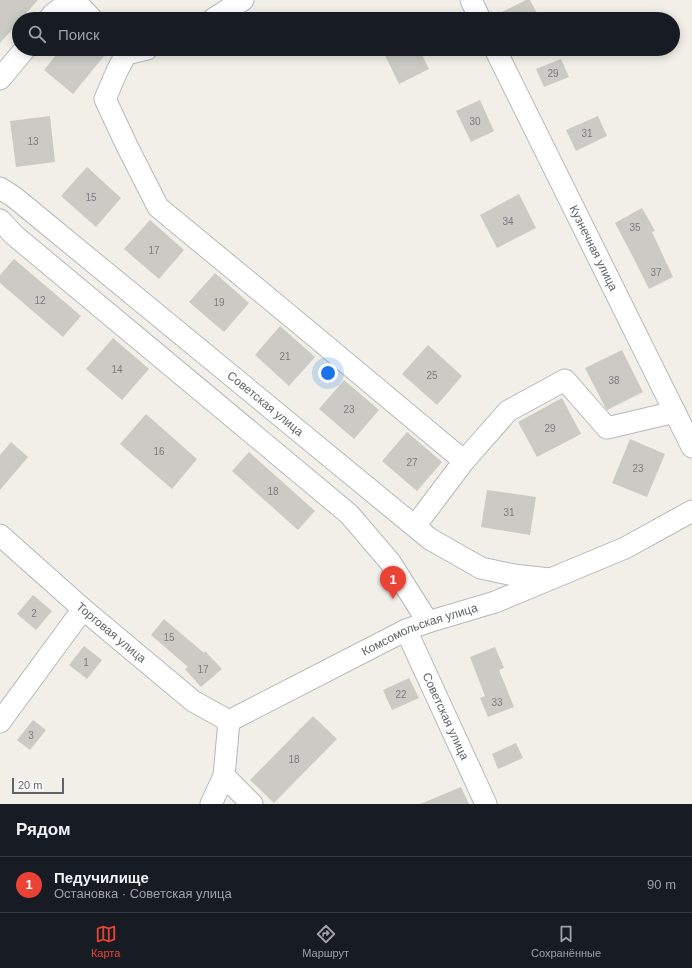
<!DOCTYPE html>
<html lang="ru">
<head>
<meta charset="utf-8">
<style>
	:root { --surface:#171b24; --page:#20242c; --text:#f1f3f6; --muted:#9ea1a6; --line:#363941; --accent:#ea4335 }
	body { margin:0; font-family:Helvetica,sans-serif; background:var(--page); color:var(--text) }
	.scale { position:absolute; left:12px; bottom:10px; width:52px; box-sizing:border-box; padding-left:4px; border:2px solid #5f6368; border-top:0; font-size:11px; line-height:14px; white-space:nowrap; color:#5f6368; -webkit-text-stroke:3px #fff; paint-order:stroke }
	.you { position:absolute; left:328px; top:373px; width:14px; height:14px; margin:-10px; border:3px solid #fff; border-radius:50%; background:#1a73e8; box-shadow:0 0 0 6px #1a73e833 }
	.badge { display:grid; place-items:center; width:26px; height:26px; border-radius:50%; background:var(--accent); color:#fff; font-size:13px; font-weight:700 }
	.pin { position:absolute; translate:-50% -33px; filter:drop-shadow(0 1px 2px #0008) }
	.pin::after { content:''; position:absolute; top:21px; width:14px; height:12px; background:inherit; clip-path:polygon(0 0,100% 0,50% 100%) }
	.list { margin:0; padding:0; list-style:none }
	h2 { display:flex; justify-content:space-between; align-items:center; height:52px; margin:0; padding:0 16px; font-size:17px }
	h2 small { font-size:13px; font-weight:400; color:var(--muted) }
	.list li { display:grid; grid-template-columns:26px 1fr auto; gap:12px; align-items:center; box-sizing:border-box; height:56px; padding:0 16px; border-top:1px solid var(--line) }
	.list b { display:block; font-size:15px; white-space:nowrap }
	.list p { margin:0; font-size:13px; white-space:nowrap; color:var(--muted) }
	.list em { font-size:13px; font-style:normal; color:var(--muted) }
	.icon { flex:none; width:22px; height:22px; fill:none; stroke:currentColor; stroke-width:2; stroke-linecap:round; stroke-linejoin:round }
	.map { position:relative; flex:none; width:692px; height:804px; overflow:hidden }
	.search { position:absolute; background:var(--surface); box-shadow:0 2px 10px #0003; left:12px; right:12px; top:12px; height:44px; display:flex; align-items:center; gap:10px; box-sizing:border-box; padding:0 14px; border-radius:22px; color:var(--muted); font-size:15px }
	.sheet { height:108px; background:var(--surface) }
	nav { display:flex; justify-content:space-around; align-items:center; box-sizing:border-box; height:56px; border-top:1px solid var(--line); background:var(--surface); font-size:11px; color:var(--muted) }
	nav a { display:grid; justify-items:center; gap:2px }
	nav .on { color:var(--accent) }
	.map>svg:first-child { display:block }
	.building { fill:#cccac5 }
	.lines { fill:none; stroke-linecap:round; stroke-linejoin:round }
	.minor-casing { stroke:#b5b8bc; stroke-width:23 }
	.minor { stroke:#fff; stroke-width:21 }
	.labels { text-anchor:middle; stroke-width:4; stroke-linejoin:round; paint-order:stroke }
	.number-label { font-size:10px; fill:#7a7d7f }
	.street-label { font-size:12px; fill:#5f6368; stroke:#fff }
</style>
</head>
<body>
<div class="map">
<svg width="692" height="804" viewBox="0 0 692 804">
	<rect width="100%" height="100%" fill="#f1efe8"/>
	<g class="building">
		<polygon points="0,0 38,0 21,19 19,19 19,22 0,43"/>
		<polygon points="526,0 530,0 540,19 492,19 492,17"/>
		<polygon points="61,49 96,49 104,56 73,94 44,70"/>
		<polygon points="382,49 419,49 429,69 399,84"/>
		<polygon points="561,59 569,77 544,87 536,69"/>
		<polygon points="480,100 494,131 471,142 456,111"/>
		<polygon points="50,116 55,162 16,167 10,121"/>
		<polygon points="598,116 607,136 576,151 566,130"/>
		<polygon points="87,167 121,198 96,227 61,196"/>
		<polygon points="519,194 536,228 497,248 480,215"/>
		<polygon points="642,208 655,231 652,232 673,277 649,289 632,255 615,223"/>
		<polygon points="150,220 184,250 159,279 124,249"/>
		<polygon points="14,259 81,316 63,337 0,283 0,275"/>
		<polygon points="215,273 249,303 224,332 189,302"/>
		<polygon points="280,326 315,357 289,386 255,355"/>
		<polygon points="113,338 149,369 122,400 86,369"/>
		<polygon points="428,345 462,376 437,405 402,374"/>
		<polygon points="622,350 643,392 607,410 605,407 585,368"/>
		<polygon points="344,380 379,410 354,439 319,409"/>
		<polygon points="562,398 581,434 537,457 518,422"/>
		<polygon points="146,414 197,459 172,489 120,444"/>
		<polygon points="407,432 442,462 417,491 382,461"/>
		<polygon points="630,439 665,454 647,497 612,483"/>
		<polygon points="11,442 28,457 0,490 0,455"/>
		<polygon points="249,452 315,511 298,530 232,471"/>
		<polygon points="487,490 536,497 530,535 481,527"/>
		<polygon points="33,595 52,611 36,630 17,614"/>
		<polygon points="164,619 204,653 205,651 222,669 201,687 185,669 188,667 151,635"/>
		<polygon points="84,646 102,660 87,679 69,665"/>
		<polygon points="495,647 504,668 499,670 514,707 488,717 480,698 485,696 470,657"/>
		<polygon points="409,678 419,698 392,710 383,690"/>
		<polygon points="313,716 337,739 274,803 250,780"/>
		<polygon points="33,720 46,730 30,750 17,740"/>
		<polygon points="516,743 523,758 498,769 492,754"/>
		<polygon points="461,787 469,804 420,804"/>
	</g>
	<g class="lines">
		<g class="minor-casing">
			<g id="minor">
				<polyline points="74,0 92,19"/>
				<polyline points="471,0 480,19"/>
				<polyline points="49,19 53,14 72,0"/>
				<polyline points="213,19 243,0"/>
				<polyline points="121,49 126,54 117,71 105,99 127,146 158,207 295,320 464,461"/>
				<path id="s1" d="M495,49L692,447"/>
				<polyline points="126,54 147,49"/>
				<polyline points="0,79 25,49"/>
				<path id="s2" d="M0,188L14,197L430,539L481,568L514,575L549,579"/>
				<polyline points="0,220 14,235 349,514 390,562 428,622"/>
				<polyline points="415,526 464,461 508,411 565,380 607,428 675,412"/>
				<path id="s3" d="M0,535L83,609L193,701L229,721"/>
				<path id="s4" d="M406,630L486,804"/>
				<polyline points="0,722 83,609"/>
				<polyline points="224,776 252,804"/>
				<path id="s5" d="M211,804L224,776L229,721L406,630L428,622L495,602L625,548L692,511"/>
			</g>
		</g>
		<use href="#minor" class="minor"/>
	</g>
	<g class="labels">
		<g class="number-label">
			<text x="553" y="77">29</text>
			<text x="475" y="125">30</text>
			<text x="587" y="137">31</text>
			<text x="33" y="145">13</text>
			<text x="91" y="201">15</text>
			<text x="508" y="225">34</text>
			<text x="635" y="231">35</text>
			<text x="154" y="254">17</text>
			<text x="656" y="276">37</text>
			<text x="40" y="304">12</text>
			<text x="219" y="306">19</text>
			<text x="285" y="360">21</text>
			<text x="117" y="373">14</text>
			<text x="432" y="379">25</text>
			<text x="614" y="384">38</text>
			<text x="349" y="413">23</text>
			<text x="550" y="432">29</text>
			<text x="159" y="455">16</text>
			<text x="412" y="466">27</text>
			<text x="638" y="472">23</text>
			<text x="273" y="495">18</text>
			<text x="509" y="516">31</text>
			<text x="34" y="617">2</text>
			<text x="169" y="641">15</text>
			<text x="86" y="666">1</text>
			<text x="203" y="673">17</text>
			<text x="401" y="698">22</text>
			<text x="497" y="706">33</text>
			<text x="31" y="739">3</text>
			<text x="294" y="763">18</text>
		</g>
		<g class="street-label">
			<text dy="4" stroke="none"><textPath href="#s1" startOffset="222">Кузнечная улица</textPath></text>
			<text dy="4" stroke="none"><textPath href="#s2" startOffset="342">Советская улица</textPath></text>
			<text dy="4" stroke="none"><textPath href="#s5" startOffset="298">Комсомольская улица</textPath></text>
			<text dy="4" stroke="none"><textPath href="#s3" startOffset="148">Торговая улица</textPath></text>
			<text dy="4" stroke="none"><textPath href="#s4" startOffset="95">Советская улица</textPath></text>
		</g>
	</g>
</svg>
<div class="scale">20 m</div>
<div class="you"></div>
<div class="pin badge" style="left:393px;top:599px">1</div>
<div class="search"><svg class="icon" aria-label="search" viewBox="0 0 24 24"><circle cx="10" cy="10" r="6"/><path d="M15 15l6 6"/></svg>Поиск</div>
</div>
<section class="sheet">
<h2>Рядом<small></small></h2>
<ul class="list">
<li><span class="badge">1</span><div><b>Педучилище</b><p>Остановка · Советская улица</p></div><em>90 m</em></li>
</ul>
</section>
<nav>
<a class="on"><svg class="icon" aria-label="map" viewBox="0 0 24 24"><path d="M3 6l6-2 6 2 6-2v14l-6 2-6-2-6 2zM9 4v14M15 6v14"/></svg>Карта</a>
<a><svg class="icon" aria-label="directions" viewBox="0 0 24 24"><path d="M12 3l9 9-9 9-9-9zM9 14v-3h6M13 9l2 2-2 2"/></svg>Маршрут</a>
<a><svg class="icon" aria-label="saved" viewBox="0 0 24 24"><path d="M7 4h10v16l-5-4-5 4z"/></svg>Сохранённые</a>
</nav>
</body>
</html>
